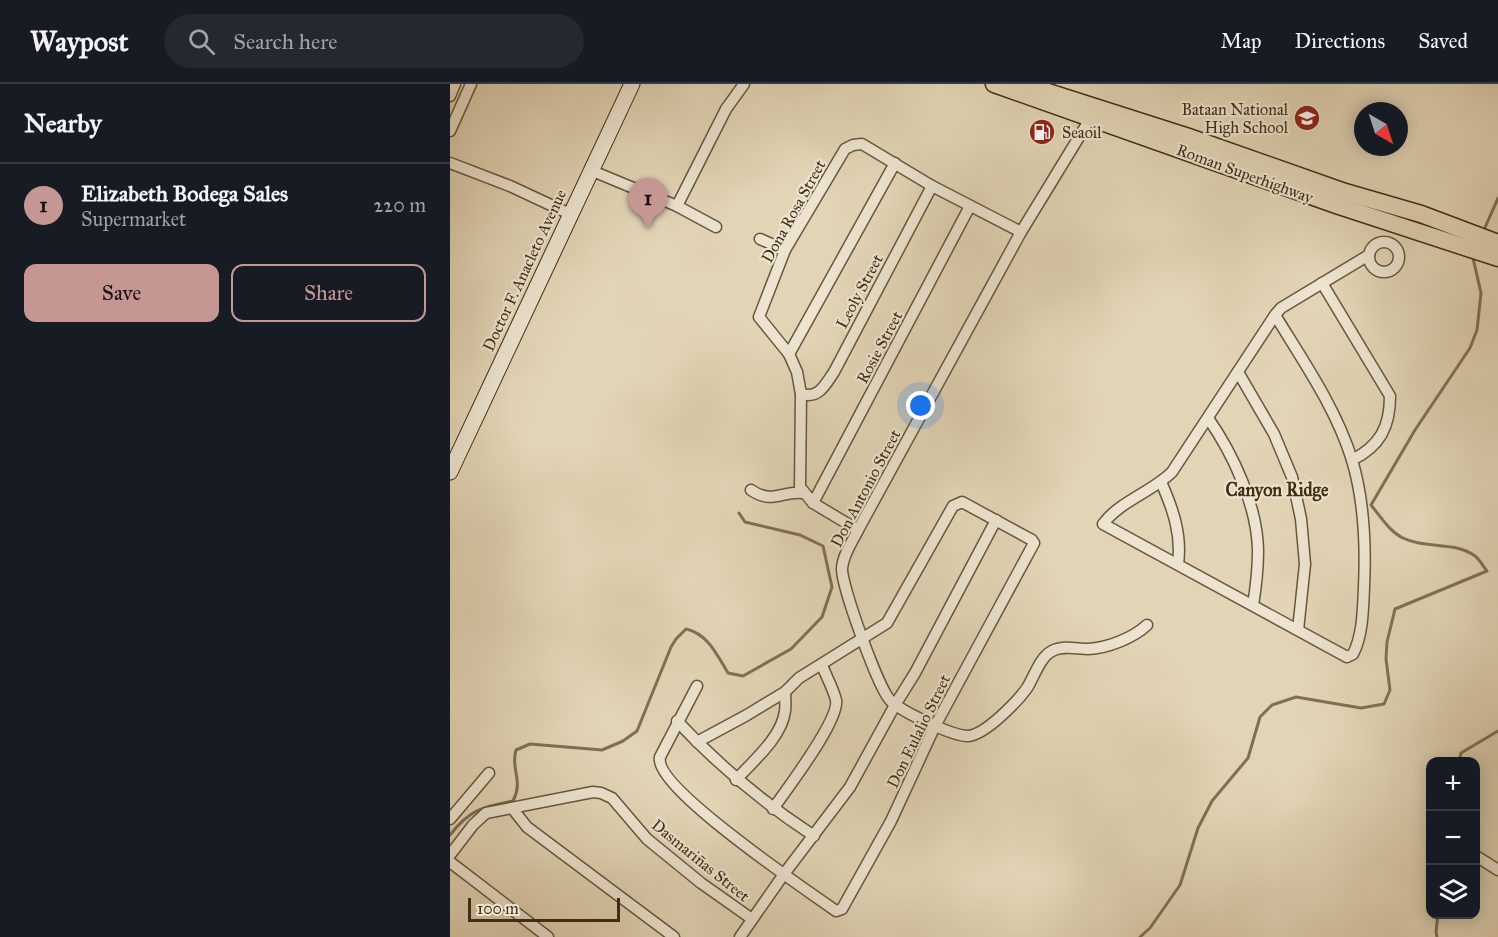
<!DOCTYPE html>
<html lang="en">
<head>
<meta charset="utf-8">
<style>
	:root { --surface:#171b24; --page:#242831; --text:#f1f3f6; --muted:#9ea1a6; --line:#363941; --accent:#c59692 }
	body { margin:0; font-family:"IM FELL Great Primer",serif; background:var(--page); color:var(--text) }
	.controls { position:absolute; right:18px; bottom:18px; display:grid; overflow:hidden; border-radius:12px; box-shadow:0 3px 15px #0003 }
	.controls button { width:54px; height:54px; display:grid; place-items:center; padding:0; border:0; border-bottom:2px solid var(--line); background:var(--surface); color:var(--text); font:30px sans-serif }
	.compass { position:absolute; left:904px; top:18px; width:54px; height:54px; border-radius:50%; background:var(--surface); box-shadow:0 3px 15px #0003; rotate:141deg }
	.scale { position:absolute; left:18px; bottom:15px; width:152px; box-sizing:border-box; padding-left:6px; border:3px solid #402d12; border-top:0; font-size:16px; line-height:21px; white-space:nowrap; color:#402d12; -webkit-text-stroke:4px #ece4d0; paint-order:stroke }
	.you { position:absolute; left:471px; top:322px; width:21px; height:21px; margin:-15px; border:4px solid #fff; border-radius:50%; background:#1a73e8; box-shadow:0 0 0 9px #1a73e833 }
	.badge { display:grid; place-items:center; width:39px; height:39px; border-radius:50%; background:var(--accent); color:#111; font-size:20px; font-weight:700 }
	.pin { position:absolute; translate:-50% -50px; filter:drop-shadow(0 2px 3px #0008) }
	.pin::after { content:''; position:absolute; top:32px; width:21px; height:18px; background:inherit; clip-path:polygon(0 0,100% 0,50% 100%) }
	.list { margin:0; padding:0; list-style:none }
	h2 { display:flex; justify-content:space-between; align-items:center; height:78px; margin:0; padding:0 24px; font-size:26px }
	h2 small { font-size:20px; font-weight:400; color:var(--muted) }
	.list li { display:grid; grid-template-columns:39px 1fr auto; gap:18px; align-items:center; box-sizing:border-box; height:84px; padding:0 24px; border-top:2px solid var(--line) }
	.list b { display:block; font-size:22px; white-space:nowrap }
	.list p { margin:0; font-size:20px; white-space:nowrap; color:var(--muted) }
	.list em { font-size:20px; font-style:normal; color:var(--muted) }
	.actions { display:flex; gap:12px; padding:18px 24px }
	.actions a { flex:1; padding:14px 0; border:2px solid var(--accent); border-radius:12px; text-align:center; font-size:21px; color:var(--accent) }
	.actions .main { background:var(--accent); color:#111 }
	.icon { flex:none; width:33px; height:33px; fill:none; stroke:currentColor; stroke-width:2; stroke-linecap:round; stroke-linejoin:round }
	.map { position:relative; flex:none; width:1048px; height:853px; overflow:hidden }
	header { display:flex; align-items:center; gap:36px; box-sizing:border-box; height:84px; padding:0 30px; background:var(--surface); border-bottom:2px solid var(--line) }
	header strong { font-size:28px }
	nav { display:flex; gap:33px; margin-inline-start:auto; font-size:21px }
	.search { width:420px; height:54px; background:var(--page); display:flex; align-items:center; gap:15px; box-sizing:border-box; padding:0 21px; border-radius:33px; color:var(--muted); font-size:22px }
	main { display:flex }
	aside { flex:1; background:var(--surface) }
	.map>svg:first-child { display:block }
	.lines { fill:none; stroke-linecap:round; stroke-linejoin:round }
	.stream { stroke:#807053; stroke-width:3 }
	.street-casing { stroke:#68573b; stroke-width:13 }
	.secondary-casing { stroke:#402d12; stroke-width:17 }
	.primary-casing { stroke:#402d12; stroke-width:19 }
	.street { stroke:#ece4d0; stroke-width:10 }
	.secondary { stroke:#ece4d0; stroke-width:15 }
	.primary { stroke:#e2d5b6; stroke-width:16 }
	.labels { text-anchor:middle; stroke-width:4.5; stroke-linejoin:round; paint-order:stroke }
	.poi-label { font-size:16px; fill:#402d12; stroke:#ece4d0; text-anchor:end }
	.street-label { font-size:16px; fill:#402d12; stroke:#ece4d0 }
	.neighbourhood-label { font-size:18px; font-weight:bold; fill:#402d12; stroke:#ece4d0 }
</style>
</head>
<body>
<header>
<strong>Waypost</strong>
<div class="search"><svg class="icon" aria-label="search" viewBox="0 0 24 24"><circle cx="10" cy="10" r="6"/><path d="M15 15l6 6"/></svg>Search here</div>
<nav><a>Map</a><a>Directions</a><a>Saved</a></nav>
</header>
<main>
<aside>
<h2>Nearby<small></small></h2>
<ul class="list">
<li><span class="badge">1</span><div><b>Elizabeth Bodega Sales</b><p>Supermarket</p></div><em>220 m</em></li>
</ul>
<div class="actions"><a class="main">Save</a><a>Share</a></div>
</aside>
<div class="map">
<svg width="1048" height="853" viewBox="0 0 1048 853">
	<rect width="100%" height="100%" fill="#e2d5b6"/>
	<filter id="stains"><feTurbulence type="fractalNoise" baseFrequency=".00333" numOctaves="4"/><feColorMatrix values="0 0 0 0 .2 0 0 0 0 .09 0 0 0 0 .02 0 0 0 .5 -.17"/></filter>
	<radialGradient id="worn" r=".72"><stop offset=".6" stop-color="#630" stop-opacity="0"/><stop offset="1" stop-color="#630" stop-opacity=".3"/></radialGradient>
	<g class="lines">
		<g class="stream">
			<polyline points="1033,148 1048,114"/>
			<polyline points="1009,678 1011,669 1048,647"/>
			<path d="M0,751C20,725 33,723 63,717C74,696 60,685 66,666L80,660L152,666L173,657L187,647L221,563L226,555L236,545C258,550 267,571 278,589L293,592L341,565L372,533L382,503L373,462L350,451L295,438L289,429"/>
			<path d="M690,853L700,844L730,801L748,744L762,717L798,674L810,633L822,621L846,613L911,624L934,620L940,606L936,575L937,558L945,525L1037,487C1033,482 1030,476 1025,472C1005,457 975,465 953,454C940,448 930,432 921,421L965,346L1020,264L1027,246L1031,209L1023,174L1024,171"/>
			<polyline points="987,853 986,848 988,830"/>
		</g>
		<g class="street-casing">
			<g id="street">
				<polyline points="0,12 5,0"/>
				<path d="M640,35L571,148L408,446C402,458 393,471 392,484C391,501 428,603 440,616C450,627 502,652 518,652C535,651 567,618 577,604C584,593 590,573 602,567C613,561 627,565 638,565C658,564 683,554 697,541"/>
				<polyline points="0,47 21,0"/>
				<polyline points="0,79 60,102 120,130"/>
				<polyline points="140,86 227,122 266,143"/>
				<polyline points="227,122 276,25 294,0"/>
				<polyline points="310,155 335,166"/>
				<circle cx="934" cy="173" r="15"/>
				<path d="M872,199L940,312C940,343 930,362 902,376"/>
				<path d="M825,231C853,277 886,324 902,376C914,416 916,461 914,503C913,524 913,551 903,570L897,573L653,440C670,417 702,408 722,388L825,231L831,224L919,171"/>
				<polyline points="339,270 445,79"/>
				<polyline points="788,288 824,350 842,393 851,435 855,480 848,546"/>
				<path d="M351,310C369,315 375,301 384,288L482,102"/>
				<path d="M758,334C783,370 807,421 808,466C808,485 806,503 803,521"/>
				<path d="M711,398C723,425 732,451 728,480"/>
				<path d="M301,406C323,421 332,406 354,409"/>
				<polyline points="363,419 520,122"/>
				<polyline points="408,446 363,419 350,403 351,310 347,288 339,270 309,233 335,166 395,65 403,61 412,60 482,102 571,148"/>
				<path d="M247,602L210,673C203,703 358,807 386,827L392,825L441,737L485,642L584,459L582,456L512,418L503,422L437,539L349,594L335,608L297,631L247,658"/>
				<path d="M227,637C270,683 312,718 364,752"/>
				<path d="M286,696C303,677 332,653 335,627C336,621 335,614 335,608"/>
				<polyline points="62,724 77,743 224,853"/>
				<path d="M323,725C336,706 390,636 386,616C383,604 376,592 372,581"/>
				<polyline points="0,735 39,689"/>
				<polyline points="0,771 23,741 36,729 143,708 151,709 162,714 197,755 251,799 302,835"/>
				<polyline points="1026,772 1048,786"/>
				<polyline points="0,778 98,853"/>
				<polyline points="290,853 334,790 400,703 445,621 465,589 546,436"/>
			</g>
		</g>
		<g class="secondary-casing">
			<polyline id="secondary" points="0,388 182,0"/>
		</g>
		<g class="primary-casing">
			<g id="primary">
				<polyline points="544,0 889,122 1048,174"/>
				<polyline points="573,0 736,52 895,108 971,130 1048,159"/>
			</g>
		</g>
		<use href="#street" class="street"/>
		<use href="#secondary" class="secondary"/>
		<use href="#primary" class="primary"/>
	</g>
	<defs>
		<g id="school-disc" transform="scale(1.35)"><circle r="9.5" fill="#8f2418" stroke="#ece4d0"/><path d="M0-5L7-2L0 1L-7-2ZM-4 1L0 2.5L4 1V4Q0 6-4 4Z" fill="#fff"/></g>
		<g id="fuel-disc" transform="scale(1.35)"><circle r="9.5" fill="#8f2418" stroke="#ece4d0"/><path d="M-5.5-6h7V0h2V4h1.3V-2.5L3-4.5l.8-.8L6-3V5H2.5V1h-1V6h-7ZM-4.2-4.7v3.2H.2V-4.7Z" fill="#fff"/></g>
	</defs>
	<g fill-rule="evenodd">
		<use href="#school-disc" x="857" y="34"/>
		<use href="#fuel-disc" x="592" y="48"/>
	</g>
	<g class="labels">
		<g class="poi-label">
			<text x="838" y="31">Bataan National<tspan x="838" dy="18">High School</tspan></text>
			<text x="612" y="54" text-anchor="start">Seaoil</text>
		</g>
		<g class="street-label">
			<text transform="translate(795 89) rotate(20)" y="6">Roman Superhighway</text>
			<text transform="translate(343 127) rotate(-61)" y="6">Dona Rosa Street</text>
			<text transform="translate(74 186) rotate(-65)" y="6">Doctor F. Anacleto Avenue</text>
			<text transform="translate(409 207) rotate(-62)" y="6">Leoly Street</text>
			<text transform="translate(429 263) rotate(-62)" y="6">Rosie Street</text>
			<text transform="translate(415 404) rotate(-62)" y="6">Don Antonio Street</text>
			<text transform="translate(468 647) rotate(-64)" y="6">Don Eulalio Street</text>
			<text transform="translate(251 776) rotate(39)" y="6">Dasmariñas Street</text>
		</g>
		<g class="neighbourhood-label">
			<text x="827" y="412">Canyon Ridge</text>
		</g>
	</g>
	<rect width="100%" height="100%" filter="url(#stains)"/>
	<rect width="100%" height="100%" fill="url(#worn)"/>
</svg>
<div class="controls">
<button>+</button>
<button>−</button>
<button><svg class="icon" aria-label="layers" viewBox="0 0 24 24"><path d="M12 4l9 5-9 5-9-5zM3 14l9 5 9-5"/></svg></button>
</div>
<svg class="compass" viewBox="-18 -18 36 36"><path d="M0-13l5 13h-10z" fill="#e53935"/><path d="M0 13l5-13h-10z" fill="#9ea1a6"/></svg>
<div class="scale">100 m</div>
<div class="you"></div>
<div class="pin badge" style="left:198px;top:144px">1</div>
</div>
</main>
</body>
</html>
